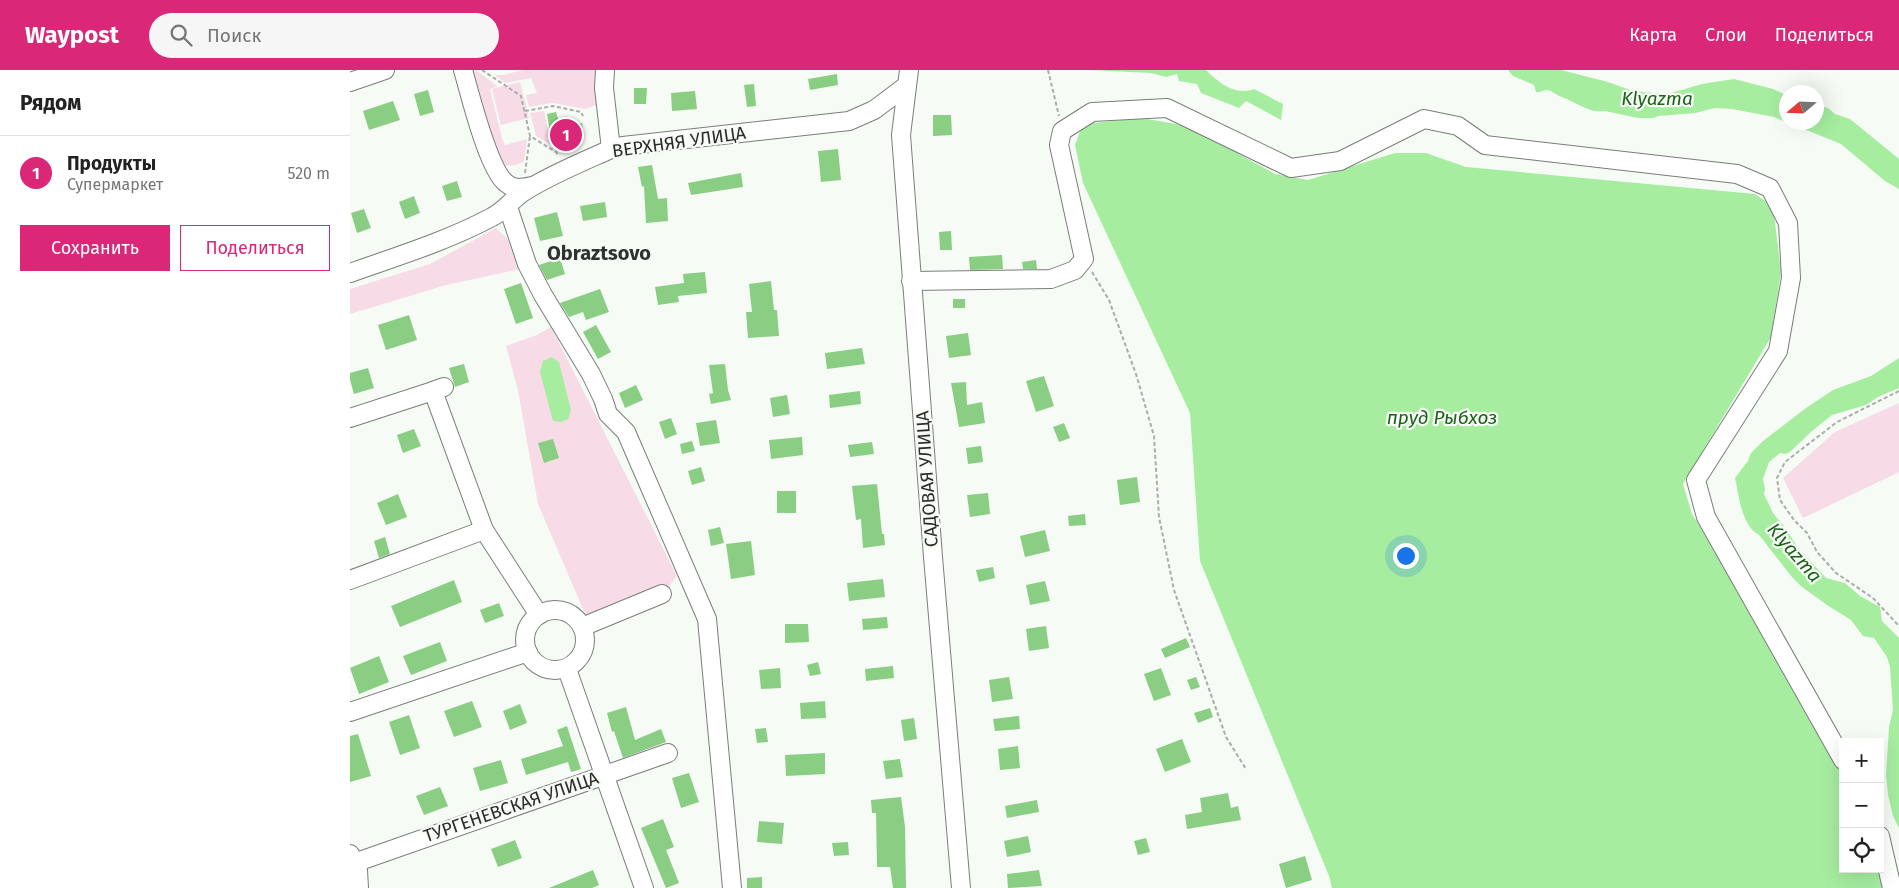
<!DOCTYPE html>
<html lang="ru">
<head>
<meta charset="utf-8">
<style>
	:root { --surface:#fff; --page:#f6f6f6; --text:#222; --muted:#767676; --line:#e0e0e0; --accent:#db2777 }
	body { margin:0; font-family:"Fira Sans",sans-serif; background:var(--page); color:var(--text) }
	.controls { position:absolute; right:15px; bottom:15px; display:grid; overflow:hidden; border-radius:0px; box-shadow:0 5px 20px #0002 }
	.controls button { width:45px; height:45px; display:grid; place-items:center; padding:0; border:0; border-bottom:1px solid var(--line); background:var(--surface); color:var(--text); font:25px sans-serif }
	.compass { position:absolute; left:1429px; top:15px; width:45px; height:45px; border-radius:50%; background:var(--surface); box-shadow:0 5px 20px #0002; rotate:251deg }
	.you { position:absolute; left:1055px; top:485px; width:18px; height:18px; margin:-12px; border:4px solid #fff; border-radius:50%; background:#1a73e8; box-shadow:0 0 0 8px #1a73e833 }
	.badge { display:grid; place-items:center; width:32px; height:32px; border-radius:50%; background:var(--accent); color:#fff; font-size:16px; font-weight:700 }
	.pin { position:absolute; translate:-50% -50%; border:2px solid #fff; box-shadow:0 1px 5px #0006 }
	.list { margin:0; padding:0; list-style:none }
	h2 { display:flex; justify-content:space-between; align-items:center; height:65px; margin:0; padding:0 20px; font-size:21px }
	h2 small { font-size:16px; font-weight:400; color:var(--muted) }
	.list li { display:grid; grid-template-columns:32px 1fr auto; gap:15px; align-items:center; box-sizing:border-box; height:75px; padding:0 20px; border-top:1px solid var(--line) }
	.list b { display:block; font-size:19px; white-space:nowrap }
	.list p { margin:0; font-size:16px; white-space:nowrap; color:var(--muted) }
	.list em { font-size:16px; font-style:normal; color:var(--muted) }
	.actions { display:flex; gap:10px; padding:15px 20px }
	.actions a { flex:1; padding:11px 0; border:1px solid var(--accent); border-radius:0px; text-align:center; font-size:18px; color:var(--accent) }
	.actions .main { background:var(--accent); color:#fff }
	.icon { flex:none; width:28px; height:28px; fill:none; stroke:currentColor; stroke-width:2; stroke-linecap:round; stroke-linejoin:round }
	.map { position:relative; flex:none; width:1549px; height:818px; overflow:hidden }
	header { display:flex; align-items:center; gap:30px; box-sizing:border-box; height:70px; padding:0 25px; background:var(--accent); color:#fff }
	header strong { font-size:24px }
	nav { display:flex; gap:28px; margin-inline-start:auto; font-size:18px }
	.search { width:350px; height:45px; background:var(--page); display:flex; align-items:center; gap:12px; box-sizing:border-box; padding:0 18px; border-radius:28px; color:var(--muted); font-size:19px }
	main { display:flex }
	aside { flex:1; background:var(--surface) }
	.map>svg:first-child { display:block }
	.green { fill:#f7dbe6 }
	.water { fill:#a6eda0 }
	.building { fill:#89ce82 }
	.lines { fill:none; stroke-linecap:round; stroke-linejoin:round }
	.minor-casing { stroke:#797e79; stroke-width:20 }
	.path { stroke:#aaadaa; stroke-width:2; stroke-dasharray:4 2.5; stroke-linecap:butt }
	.minor { stroke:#fff; stroke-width:18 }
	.labels { text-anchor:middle; stroke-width:4.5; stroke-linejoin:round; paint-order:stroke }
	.street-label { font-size:18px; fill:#2c2d2b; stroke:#f6fbf6 }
	.water-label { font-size:19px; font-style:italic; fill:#1e621a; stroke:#f6fbf6 }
	.quarter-label { font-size:20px; font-weight:bold; fill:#2f332f; stroke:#f6fbf6 }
</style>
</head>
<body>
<header>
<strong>Waypost</strong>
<div class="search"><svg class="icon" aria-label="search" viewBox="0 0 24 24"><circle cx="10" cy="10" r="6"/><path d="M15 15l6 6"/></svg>Поиск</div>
<nav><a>Карта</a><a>Слои</a><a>Поделиться</a></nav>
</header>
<main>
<aside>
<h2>Рядом<small></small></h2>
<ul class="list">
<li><span class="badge">1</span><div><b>Продукты</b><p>Супермаркет</p></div><em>520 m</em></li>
</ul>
<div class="actions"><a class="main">Сохранить</a><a>Поделиться</a></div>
</aside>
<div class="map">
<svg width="1549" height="818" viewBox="0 0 1549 818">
	<rect width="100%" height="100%" fill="#f6fbf6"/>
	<g class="green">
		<path d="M121,0H126L147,16L140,19L152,68L155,75L177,69L174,91L166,95L152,96C140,64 131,32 121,0Z"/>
		<polygon points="173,0 246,0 250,34 235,39 203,33 179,37 176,25 187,23 181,8 155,13 145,5 153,5"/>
		<polygon points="170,12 179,48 151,55 142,19"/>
		<polygon points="194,41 201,75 186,66 180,43"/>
		<polygon points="146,158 163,174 170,199 96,215 0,244 0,219 80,194"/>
		<polygon points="201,257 327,506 316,520 239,553 188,434 168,320 156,276 187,265"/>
		<polygon points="1549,333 1549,402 1453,448 1433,408 1485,362"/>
	</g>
	<g class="water">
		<path d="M739,0H856C869,13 885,26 904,19L933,34L931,50L896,31L889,38L851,23L847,14L829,11L827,4L816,7L801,3Z"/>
		<path d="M1158,0H1211L1258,12L1283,21L1304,23H1321L1352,14L1384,9L1423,19L1436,25V52L1424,47L1382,39L1365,38L1345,43L1309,46L1303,48H1288L1255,41C1239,44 1223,30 1209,26C1205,24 1202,21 1198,20C1193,20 1191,23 1186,22L1184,15L1163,6Z"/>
		<polygon points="1467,35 1478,38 1485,44 1500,49 1549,89 1549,119 1535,111 1491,74 1439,53 1466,52"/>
		<polygon points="791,48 838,56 925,104 958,110 1045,83 1076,83 1116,97 1405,124 1423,136 1431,202 1421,267 1333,414 1342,444 1430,584 1493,706 1493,799 1529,799 1534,818 982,818 979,806 850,491 840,343 733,113 725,75 733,54"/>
		<polygon points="202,287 209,292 221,340 218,349 211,352 203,351 190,302 193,291"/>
		<path d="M1549,288V318L1528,327L1516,335L1482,345L1462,361L1440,382L1435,384L1430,383L1419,392L1413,409L1415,419L1414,424L1423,443L1433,455L1449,479L1476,508L1495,513L1510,526L1530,537L1532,551L1549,568V758L1543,746L1538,725L1536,705L1539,657L1543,640L1540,597L1537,587L1524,568L1513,566L1501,550L1477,535L1452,517L1442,507L1409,465C1391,455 1389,425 1385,408L1398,391L1401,383L1413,371L1456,338L1483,320L1521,306Z"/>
	</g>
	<g class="building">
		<polygon points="487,4 488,15 460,20 458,9"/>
		<polygon points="404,14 406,36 397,37 394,15"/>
		<polygon points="284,18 297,18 296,34 284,34"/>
		<polygon points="78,20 84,42 70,46 64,24"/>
		<polygon points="345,21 347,39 322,41 321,23"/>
		<polygon points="43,31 50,50 19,60 13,41"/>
		<polygon points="206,42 210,55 217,53 218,56 232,53 234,65 230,66 231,72 203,78 197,44"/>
		<polygon points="583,45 601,45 602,65 583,66"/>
		<polygon points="488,79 491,110 471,112 468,81"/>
		<polygon points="302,95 308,129 317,128 318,151 296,153 294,116 292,117 288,97"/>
		<polygon points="391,103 393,117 341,125 338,113"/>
		<polygon points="107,111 112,127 97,131 92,116"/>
		<polygon points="64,126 70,143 55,149 49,132"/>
		<polygon points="255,132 257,147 233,151 230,136"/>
		<polygon points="14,139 21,158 7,163 1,143"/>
		<polygon points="207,142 213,166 190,171 184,148"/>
		<polygon points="601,161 602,180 590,180 589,162"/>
		<polygon points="652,185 653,199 620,200 619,187"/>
		<polygon points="210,188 215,204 197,210 189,195"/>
		<polygon points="686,190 687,199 673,199 672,192"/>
		<polygon points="355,202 357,223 328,226 329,232 308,235 305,217 334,213 333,204"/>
		<polygon points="421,211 424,240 427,240 429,266 398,268 396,242 402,242 399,214"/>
		<polygon points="171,213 183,248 166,254 154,219"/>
		<polygon points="250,219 259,242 236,250 233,242 219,247 210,233"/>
		<rect x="603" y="229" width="12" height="9"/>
		<polygon points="59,245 67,270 36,280 28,255"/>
		<polygon points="246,255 261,282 248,289 233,262"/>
		<polygon points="618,263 621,285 599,288 596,266"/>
		<polygon points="512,278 515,294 477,299 475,283"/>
		<polygon points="114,294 119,312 105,317 99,298"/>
		<polygon points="375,294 378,320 381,330 361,334 359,324 363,323 359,295"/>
		<polygon points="18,298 24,318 4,324 0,310 0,303"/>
		<polygon points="694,306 704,336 686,342 676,311"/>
		<polygon points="616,312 617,335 632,332 635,353 609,357 601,313"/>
		<polygon points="286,315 293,330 275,338 269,323"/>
		<polygon points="510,321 511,334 480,338 479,325"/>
		<polygon points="437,325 440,344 423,347 420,328"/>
		<polygon points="321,348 327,364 315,369 309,352"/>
		<polygon points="366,350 370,373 350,376 346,353"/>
		<polygon points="714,353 720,368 709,372 703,357"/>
		<polygon points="64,359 71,376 53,383 47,365"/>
		<polygon points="452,367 453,385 421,389 419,370"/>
		<polygon points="203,369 209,388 194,393 188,373"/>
		<polygon points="342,371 345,381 332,384 330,374"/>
		<polygon points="522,372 524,384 500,387 498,375"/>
		<polygon points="631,376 633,392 618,394 616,378"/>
		<polygon points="351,397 355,411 342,415 338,401"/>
		<polygon points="787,407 790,432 770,435 767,410"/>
		<polygon points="527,414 532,464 534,464 535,475 513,478 511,449 506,450 502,416"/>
		<rect x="427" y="421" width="19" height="22"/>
		<polygon points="638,423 640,444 620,447 617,425"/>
		<polygon points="48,424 57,447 36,455 27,433"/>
		<polygon points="735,444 736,455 719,456 718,446"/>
		<polygon points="370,457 374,473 361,476 358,460"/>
		<polygon points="695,460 700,481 675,487 670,466"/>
		<polygon points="35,467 40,484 29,488 24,471"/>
		<polygon points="401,471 405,505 381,509 376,474"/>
		<polygon points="643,497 645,508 629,512 626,500"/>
		<polygon points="533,509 535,527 499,531 497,513"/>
		<polygon points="104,510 112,532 50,557 41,536"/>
		<polygon points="695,511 700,531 680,535 676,515"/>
		<polygon points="149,533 154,546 135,553 130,540"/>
		<polygon points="537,547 538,558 513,560 512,549"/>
		<polygon points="435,554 458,554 459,572 435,573"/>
		<polygon points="696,556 699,578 679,581 676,559"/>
		<polygon points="836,568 840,577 815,588 811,579"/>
		<polygon points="90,572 97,591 61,605 53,586"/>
		<polygon points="29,586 39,612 9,624 0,598"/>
		<polygon points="468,592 471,604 460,606 457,595"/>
		<polygon points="543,596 544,608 516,611 515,599"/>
		<polygon points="430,598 431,618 411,619 409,600"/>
		<polygon points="811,598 821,625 804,631 794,604"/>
		<polygon points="659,607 663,629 642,632 639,610"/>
		<polygon points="846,607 850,617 841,620 837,610"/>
		<polygon points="122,631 132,657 104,667 94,641"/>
		<polygon points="475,631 476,648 451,649 450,633"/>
		<polygon points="170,634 177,653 160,660 153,641"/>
		<polygon points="276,637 285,670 311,659 316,672 273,688 264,661 262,662 257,643"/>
		<polygon points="860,638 863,647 848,653 844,643"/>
		<polygon points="59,645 70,678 50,685 39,652"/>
		<polygon points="669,646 670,659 645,661 643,649"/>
		<polygon points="564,648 567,669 554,671 551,650"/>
		<polygon points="217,656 231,699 221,702 218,692 176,705 171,689 213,676 207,660"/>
		<polygon points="416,658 418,672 407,673 405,659"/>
		<polygon points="8,664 21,706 0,712 0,666"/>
		<polygon points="832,669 841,692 815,702 806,679"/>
		<polygon points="668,676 670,698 650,700 648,679"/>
		<polygon points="475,683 475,704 436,706 435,685"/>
		<polygon points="550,689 553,707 536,709 533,691"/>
		<polygon points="151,690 158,713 130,721 123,698"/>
		<polygon points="339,703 349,732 331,738 322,708"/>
		<polygon points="90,717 98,736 74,745 66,726"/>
		<polygon points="878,723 881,738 888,736 891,750 837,759 835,745 852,742 850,728"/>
		<polygon points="551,727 555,757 556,818 543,818 540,797 527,797 526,743 522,743 521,730"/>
		<polygon points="687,730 689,742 657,748 655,736"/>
		<polygon points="313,749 324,777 316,780 329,813 316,818 291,758"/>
		<polygon points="409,751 434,753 432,774 407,772"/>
		<polygon points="678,766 681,782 657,787 654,771"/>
		<polygon points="796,768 800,782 788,785 784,771"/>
		<polygon points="165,770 172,788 148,797 141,779"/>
		<polygon points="498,772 499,785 484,786 482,773"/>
		<polygon points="955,786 962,810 936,818 929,794"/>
		<polygon points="243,800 249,815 242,818 199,818"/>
		<polygon points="689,800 692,816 658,818 657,804"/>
		<polygon points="412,807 412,818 397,818 397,808"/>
	</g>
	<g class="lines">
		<g class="minor-casing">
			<g id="minor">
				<path d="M113,0C120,24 138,99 156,113C164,120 172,118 182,116"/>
				<polyline points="255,0 254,18 261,79"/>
				<polyline points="559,0 551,65 583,487 611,818"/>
				<polyline points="0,12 35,0"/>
				<polyline points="158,137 177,194 193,225 241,304 253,329 258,344 276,362 357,549 382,818"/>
				<path d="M0,203C48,186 97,171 142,147C156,140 162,129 175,121C202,104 232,92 261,79L273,76L499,51L524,40L556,16"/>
				<polyline points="561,211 701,209 725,200 734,189 709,75 712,61 742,42 817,38 941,98 990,91 1074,49 1108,56 1135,75 1387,104 1420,118 1438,153 1441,208 1428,281 1346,410 1356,447 1493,690"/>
				<polyline points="94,317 83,321 134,460 189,545"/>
				<polyline points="0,348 83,321"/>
				<polyline points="0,510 134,460"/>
				<circle cx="205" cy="570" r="30"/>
				<polyline points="232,557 312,524"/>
				<polyline points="217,599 294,818"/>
				<polyline points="0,642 178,582"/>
				<polyline points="1530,766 1542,818"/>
				<polyline points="0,784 8,800 9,818"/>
				<polyline points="4,793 318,683"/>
			</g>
		</g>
		<g class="path">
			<polyline points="132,0 171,26 180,66 206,82 209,86"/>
			<polyline points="698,0 709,46"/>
			<polyline points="175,41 203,36 231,42 233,46"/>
			<polyline points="175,103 180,66"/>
			<polyline points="742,202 759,230 786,304 804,366 809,447 824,520 876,667 896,699"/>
			<polyline points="1549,321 1487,352 1435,392 1427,408 1430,430 1444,450 1457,463 1467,482 1486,503 1523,528 1549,556"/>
		</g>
		<use href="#minor" class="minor"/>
	</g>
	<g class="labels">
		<g class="street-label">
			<text transform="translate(329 72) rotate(-8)" y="6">ВЕРХНЯЯ УЛИЦА</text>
			<text transform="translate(577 409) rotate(-94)" y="6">САДОВАЯ УЛИЦА</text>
			<text transform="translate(161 737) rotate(-19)" y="6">ТУРГЕНЕВСКАЯ УЛИЦА</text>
		</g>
		<g class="water-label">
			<text x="1307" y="35">Klyazma</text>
			<text x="1092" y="354">пруд Рыбхоз</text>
			<text transform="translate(1445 482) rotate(49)" y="7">Klyazma</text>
		</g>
		<g class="quarter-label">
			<text x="249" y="190">Obraztsovo</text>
		</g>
	</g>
</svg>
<div class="controls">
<button>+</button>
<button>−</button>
<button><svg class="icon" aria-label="locate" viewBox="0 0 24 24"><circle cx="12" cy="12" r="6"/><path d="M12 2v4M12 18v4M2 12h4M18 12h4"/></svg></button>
</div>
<svg class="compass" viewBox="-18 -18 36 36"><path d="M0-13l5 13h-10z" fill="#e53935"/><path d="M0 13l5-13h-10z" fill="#767676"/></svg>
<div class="you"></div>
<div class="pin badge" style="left:216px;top:65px">1</div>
</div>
</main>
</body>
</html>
